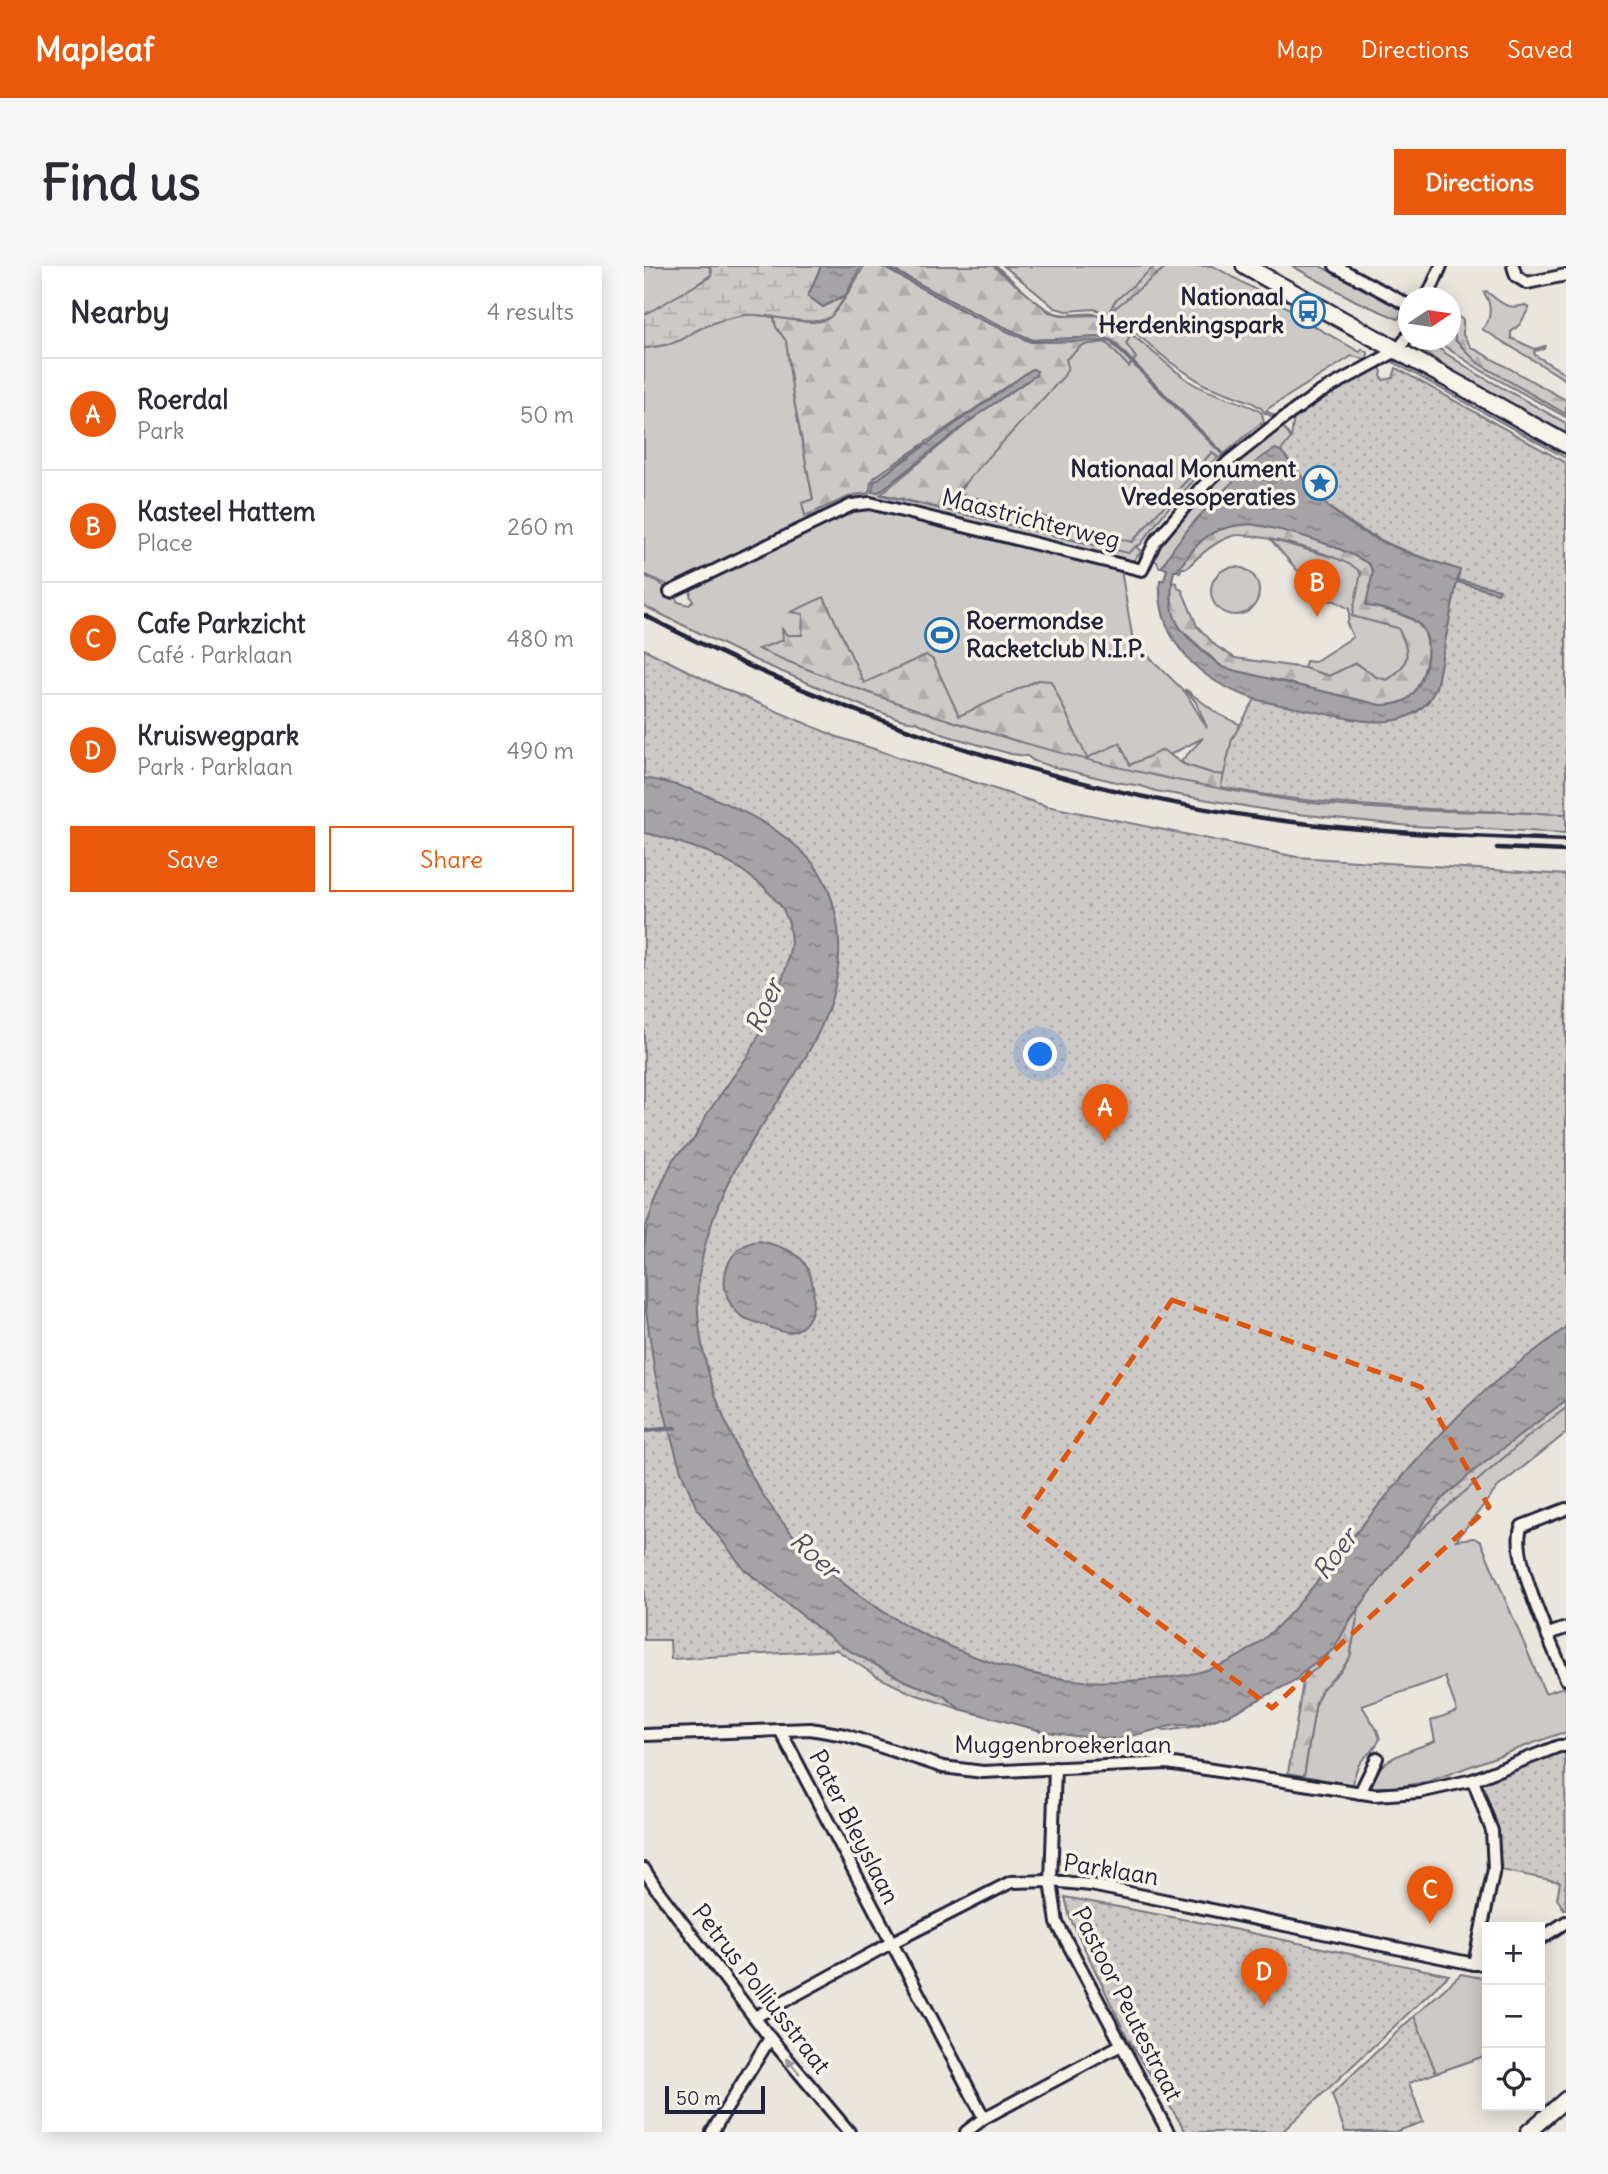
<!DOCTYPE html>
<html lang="en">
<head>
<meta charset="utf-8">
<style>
	:root { --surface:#fff; --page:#f7f7f7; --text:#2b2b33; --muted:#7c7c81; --line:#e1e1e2; --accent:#ea580c }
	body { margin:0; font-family:Delius,sans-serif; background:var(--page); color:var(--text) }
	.controls { position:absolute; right:21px; bottom:21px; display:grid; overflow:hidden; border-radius:0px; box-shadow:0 4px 18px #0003 }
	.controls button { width:63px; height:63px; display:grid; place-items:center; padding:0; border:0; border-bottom:2px solid var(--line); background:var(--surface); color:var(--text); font:35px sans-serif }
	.compass { position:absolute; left:754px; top:21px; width:63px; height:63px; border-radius:50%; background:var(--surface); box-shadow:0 4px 18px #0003; rotate:77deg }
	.scale { position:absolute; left:21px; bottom:18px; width:100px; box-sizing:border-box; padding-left:7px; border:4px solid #22223b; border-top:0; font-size:19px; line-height:24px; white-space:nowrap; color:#22223b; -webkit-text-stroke:5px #f7f3e8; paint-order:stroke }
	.you { position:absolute; left:397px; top:789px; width:24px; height:24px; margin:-18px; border:5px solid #fff; border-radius:50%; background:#1a73e8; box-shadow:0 0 0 10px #1a73e833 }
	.badge { display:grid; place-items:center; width:46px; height:46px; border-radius:50%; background:var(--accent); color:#fff; font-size:23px; font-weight:700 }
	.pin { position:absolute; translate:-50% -58px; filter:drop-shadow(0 2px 4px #0008) }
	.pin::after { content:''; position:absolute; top:37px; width:24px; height:21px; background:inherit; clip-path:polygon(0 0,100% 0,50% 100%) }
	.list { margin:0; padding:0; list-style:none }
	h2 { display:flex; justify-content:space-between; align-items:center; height:91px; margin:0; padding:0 28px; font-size:30px }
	h2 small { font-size:23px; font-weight:400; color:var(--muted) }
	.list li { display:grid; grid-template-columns:46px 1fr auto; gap:21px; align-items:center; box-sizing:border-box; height:112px; padding:0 28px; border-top:2px solid var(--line) }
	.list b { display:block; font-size:26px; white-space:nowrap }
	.list p { margin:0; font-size:23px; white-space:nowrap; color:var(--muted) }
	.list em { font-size:23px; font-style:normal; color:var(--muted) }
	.actions { display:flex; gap:14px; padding:21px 28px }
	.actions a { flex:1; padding:16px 0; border:2px solid var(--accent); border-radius:0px; text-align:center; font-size:24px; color:var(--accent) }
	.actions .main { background:var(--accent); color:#fff }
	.icon { flex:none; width:38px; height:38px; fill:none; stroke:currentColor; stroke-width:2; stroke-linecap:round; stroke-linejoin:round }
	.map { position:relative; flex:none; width:922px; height:1866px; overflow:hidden; border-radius:0px }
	header { display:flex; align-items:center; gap:42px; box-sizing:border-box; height:98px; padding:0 35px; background:var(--accent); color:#fff }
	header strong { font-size:33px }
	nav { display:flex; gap:38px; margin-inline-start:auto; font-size:24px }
	.intro { display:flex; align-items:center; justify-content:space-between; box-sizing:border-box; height:168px; padding:0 42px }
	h1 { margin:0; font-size:49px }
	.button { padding:18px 32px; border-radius:0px; background:var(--accent); color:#fff; font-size:24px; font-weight:700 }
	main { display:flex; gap:42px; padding:0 42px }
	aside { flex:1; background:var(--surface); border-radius:0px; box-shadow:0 4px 18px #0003 }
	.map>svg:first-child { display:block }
	.grass { fill:#cdc9c6; stroke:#787680; stroke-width:2; fill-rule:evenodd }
	.forest { fill:url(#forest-firs); stroke:#787680; stroke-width:2 }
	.wetland { fill:url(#wetland-marsh); stroke:#787680; stroke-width:2 }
	.park { fill:url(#park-dots); stroke:#787680; stroke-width:2 }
	.water { fill:url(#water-ripples); stroke:#716f7b; stroke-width:2; fill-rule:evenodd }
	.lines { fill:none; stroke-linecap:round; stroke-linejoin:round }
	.stream { stroke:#716f7b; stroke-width:4.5 }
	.minor-casing { stroke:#22223b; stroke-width:16 }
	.tertiary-casing { stroke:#22223b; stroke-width:19 }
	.secondary-casing { stroke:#22223b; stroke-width:21 }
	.minor { stroke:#f7f3e8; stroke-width:10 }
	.tertiary { stroke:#f7f3e8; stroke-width:14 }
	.secondary { stroke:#f7f3e8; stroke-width:16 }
	.rail { stroke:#22223b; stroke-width:4.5 }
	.oneway { fill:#97959a }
	.marked { fill:none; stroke:#de560e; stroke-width:5; stroke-dasharray:14 9; stroke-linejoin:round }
	.labels { text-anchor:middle; stroke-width:7; stroke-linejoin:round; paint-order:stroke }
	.poi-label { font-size:24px; font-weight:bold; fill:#22223b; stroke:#f7f3e8; text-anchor:end }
	.street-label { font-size:24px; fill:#22223b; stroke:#f7f3e8 }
	.water-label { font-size:26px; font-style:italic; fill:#504f60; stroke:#f7f3e8 }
</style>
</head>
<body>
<header>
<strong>Mapleaf</strong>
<nav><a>Map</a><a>Directions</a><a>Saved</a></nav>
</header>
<div class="intro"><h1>Find us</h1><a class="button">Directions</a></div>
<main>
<aside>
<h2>Nearby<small>4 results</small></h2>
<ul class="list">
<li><span class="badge">A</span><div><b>Roerdal</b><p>Park</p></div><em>50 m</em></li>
<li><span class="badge">B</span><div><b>Kasteel Hattem</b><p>Place</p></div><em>260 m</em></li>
<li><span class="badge">C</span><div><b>Cafe Parkzicht</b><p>Café · Parklaan</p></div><em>480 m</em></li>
<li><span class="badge">D</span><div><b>Kruiswegpark</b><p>Park · Parklaan</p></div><em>490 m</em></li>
</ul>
<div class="actions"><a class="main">Save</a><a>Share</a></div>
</aside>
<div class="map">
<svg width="922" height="1866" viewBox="0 0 922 1866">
	<defs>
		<pattern id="forest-firs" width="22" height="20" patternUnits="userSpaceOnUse" patternTransform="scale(1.75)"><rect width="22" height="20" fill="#cdc9c6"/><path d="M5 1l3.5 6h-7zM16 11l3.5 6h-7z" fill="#b0acab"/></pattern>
		<pattern id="wetland-marsh" width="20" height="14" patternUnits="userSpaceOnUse" patternTransform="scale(1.75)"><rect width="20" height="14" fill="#cdc9c6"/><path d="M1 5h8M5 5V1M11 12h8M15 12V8" fill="none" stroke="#b0acab"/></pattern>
		<pattern id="park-dots" width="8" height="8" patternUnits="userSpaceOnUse" patternTransform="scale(1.75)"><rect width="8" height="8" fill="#cdc9c6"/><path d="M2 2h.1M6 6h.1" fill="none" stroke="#b0acab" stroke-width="1.8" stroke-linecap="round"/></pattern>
		<pattern id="water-ripples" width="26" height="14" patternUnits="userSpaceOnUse" patternTransform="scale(1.75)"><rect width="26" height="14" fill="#a6a3a6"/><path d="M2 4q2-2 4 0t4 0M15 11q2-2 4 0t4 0" fill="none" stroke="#878488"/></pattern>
	</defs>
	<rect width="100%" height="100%" fill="#eae6de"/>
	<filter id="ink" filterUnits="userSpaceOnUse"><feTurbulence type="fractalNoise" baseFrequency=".0143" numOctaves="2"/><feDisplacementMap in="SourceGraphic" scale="14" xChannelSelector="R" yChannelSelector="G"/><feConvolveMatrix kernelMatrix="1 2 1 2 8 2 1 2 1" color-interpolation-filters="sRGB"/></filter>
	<g filter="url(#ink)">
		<g class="grass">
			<polygon points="0,0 65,0 68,8 33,32 0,49"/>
			<path d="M349,0H352C367,12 394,41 411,47C428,53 444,42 463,52C494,69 518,97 548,117C568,129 591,133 612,143L618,147L621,162L619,163L617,157L580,188L489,96L492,92L482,78L486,69L452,49L421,50L405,46Z"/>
			<polygon points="360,0 511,0 467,45 523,0 569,0 662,52 661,55 716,86 718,83 724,87 723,94 708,90 625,142 622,145 634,151 632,153 621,147 617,142 607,136 561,119 526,96 486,62 460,46 450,43 423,45 411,42"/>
			<polygon points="648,0 676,0 759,44 754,53 712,35"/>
			<path d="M842,25C855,35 863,45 881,39L885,42L876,58L867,66V72L891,83L901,80L900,83L890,85L891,89L922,108V114L838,63C848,54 848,38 840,27Z"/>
			<polygon points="807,47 809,47 808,60 812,75 834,97 922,148 922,151 838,105 791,74 806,74"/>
			<path d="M104,48L130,51L131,57L143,75L149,129L169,233L161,249L209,229L225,227L227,217L231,211L275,179H279L230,216L235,226L286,187L284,192L237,229L484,287L492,280L497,286L490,294L485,296L223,235L28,321L0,308V82C31,79 45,66 71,56C81,52 93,51 104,48Z"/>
			<polygon points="777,74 792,81 835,109 922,157 922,168 826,115 780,86 777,81"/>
			<polygon points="458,76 463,77 485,100 488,97 579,189 574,192 568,186 488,276 314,227 422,93 439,79"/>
			<polygon points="754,95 816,127 922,186 922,192 749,96"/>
			<path d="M637,161L640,162L647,172L666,221L637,185L630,184C588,217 544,254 518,301H515L513,296L508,292C537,238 590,198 637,161Z"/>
			<path d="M222,243L240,248L246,246L477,304L489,375L542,427L563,462L552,436L541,423L574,448L616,468L641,513L570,508L539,498L538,494L559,472L497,503C549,515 601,528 654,535C743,546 833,544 922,548V567L842,563L834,561L813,562L766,560L635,546L512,525L497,520L472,516L406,500L390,495L383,490L367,488L301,469L272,456L259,454L221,441L115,396L0,340V310C13,314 28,324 34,336L45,339L49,335L46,329L49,320L79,304L206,246ZM115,383L375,476L224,425Z"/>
			<path d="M626,273L695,293L713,301L718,311L708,350L754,362C767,386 767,399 743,414L732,411L712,397L685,410L660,402L662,395L670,396L709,371L703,358L705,352V343L691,335L683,334L681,329L656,324L660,309L653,304Z"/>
			<circle cx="591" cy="325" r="24"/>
			<path d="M922,1134V1167L854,1221L812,1274L830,1272L837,1276L901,1427L920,1421L922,1426V1468L917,1467L786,1515L754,1521H727C731,1491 767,1485 791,1475L787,1455L813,1445L801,1411L718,1440L733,1464L736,1473C724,1495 713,1488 709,1519L660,1510L672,1436L678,1423L697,1404L706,1391L715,1341L796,1235Z"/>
			<polygon points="817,1708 843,1713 843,1789 792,1807 770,1750"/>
		</g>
		<g class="forest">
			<path d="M220,0H237L327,49L387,76L461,74L466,75L488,97L485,101L462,76L439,79L422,93L424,101L420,110L318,220L314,227L488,276L568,186L574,192L561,202L521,246L496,279L492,280L484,287L237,228L336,147L392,109L389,103L231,211L227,217L225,227L209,229L161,250L158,237L169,233L149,129L142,75L132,61L130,51C145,53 167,59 181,54C194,49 212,13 220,0Z"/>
			<polygon points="242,0 349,0 405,46 421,50 452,49 483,67 486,70 482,78 492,92 489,96 470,76 460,71 389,74 328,46"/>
			<polygon points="511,0 523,0 465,47 470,36"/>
			<polygon points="809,47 819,54 819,69 827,81 922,134 922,148 834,97 812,75 808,60"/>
			<path d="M606,258C642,263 695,279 725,298L729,306L722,339C739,344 760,347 774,358C792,372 781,416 767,430C759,438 747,439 736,439L585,403L578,401L533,360L528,345L527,316L533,317L534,322L538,324L553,360L572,380L591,392L660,402L685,410L712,397L732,411L743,414C767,399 767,386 754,362L708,350L717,307C707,291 607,264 588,270C570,276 556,289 543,302H538L536,306L533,305C556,273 565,261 606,258Z"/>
			<path d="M180,331L220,417L282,389L289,394L315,450L394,414L407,415L443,492L476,477L486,499L519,484L539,498L570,508L641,513L922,548C832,544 742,547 652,535C467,508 286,456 114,383L139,374L138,363L143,369H158L159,348L147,346Z"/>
			<polygon points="715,1341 706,1391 697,1404 678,1423 672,1436 660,1510 644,1507 661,1404 690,1383 707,1352"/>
		</g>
		<path class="wetland" d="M65,0H177L164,30L179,41L202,29C197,36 193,45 186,51C171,63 121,46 101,49C87,51 73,55 60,61C51,64 45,70 37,74C25,79 13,81 0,82V49L66,11L68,6Z"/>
		<g class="park">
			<path d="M736,101L738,106L737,110L739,114L749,112L752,102L922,197V548C806,543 691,544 577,521L588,473L611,433L720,455L772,447L785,435L792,421L815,305C760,285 713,270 670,227L663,229L666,221L637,185L647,172L650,151L697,121Z"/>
			<polygon points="0,383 76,421 191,470 402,540 653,591 922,609 922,1142 887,1168 755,1283 676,1400 662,1410 663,1399 618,1432 588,1447 554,1460 521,1465 515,1463 481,1470 456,1471 398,1465 316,1443 267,1427 232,1410 193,1384 27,1393 26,1374 0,1374"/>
			<polygon points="921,1485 922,1643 920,1643 913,1633 916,1616 857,1604 854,1562 838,1517"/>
			<polygon points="421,1631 570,1659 805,1709 638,1866 542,1866 483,1771 426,1652"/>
			<polygon points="770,1750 792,1807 765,1817 779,1856 751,1866 701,1866 688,1828"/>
		</g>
		<g class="water">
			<polygon points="177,0 217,0 202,29 179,41 164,30"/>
			<polygon points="237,0 242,0 328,46 388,74 457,71 467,74 580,188 579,189 466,75 387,76 327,49"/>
			<polygon points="388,103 393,105 392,109 336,147 235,226 228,226 230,216"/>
			<path d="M631,183L637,185L666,221L664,229L670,227C687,244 706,260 728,271L730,269L731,272L761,286L816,304L814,314L856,323L854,327L813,316L792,421C770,473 710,453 668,445C650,441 629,439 611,433C556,416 512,374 516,314H520L523,303L518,301C535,267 597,202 631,183ZM606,258C641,263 695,279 725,298L729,306L722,339C738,343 765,346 777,360C792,378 780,422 762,434C754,439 745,439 736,439L585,403L578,401C540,370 519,357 530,305H533C556,273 565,261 606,258Z"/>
			<path d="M0,512C52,520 132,554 167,595C182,612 189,633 193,655C210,755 129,830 87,911C70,945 58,981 54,1019C51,1067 64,1114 82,1157C98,1197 122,1238 150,1270C218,1349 337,1408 440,1415C453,1416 465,1415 478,1415C518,1413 561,1411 597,1389C635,1366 662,1330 689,1295C717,1261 745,1226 774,1193C793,1172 812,1151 833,1132C860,1106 893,1084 922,1061V1134L830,1205L796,1235L707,1352L690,1383L661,1404L652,1414L589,1447L554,1459H531L475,1473L430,1470L398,1465L316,1443L300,1430L261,1415L197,1380L101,1304L53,1243L37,1205L25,1164L11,1108L2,1045L0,984L3,958L12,932L29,893L50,873L63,848L105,788L126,747L143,699L147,677L145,657L138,641L120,621L95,602L64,586L15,570L0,567Z"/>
			<path d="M115,975C129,978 148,983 158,994C174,1013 177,1061 146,1066C137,1067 128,1062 120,1059C112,1056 102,1054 96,1049C69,1027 79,979 115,975Z"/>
		</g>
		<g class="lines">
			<polyline class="stream" points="0,1165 31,1162"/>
			<g class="minor-casing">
				<g id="minor">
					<polyline points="691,0 764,39"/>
					<polyline points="869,0 872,10 883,17 922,9"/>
					<polyline points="783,32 797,0"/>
					<polyline points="26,326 208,239 226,237 498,304 511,276 555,224 584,196 637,154 675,127 754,84 764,70"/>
					<path d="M922,1243L878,1260C864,1287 910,1383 922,1413"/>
					<polyline points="904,1368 922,1362"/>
					<polyline points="136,1464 340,1852"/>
					<polyline points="0,1469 166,1463 201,1469 299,1501 339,1506 523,1497 731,1529 775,1526 829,1514 915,1480 922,1480"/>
					<polyline points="411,1502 407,1615 413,1657 524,1866"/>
					<polyline points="829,1514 848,1565 850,1603 830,1698"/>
					<polyline points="716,1527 733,1492"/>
					<polyline points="0,1603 12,1622 126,1772 205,1866"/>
					<polyline points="896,1673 922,1656"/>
					<polyline points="111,1751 247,1677 367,1616 407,1615 447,1619 830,1698 843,1698"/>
					<polyline points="68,1866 126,1772"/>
					<polyline points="322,1866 340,1852 477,1779"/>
				</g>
			</g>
			<g class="tertiary-casing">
				<polyline id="tertiary" points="884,1866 922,1833"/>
			</g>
			<g class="secondary-casing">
				<polyline id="secondary" points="601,0 922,178"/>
			</g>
			<use href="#minor" class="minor"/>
			<use href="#tertiary" class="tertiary"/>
			<use href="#secondary" class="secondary"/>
			<g class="rail">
				<path d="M0,349C194,450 409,523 626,553C725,567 823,570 922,574"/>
				<polyline points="853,582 922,585"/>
			</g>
		</g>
		<defs><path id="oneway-solid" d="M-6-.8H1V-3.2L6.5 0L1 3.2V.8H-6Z" transform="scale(1.75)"/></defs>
		<use class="oneway" href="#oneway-solid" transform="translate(149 1800) rotate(-130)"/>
	</g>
	<path class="marked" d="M528,1034L777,1121L845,1241L628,1442L378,1254Z"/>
	<defs>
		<g id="bus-ring" transform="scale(1.75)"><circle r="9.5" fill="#f7f3e8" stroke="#1f6fb2" stroke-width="1.5"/><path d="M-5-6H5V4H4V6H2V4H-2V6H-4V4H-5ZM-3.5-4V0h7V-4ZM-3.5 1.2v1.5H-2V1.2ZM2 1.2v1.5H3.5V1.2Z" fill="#1f6fb2"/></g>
		<g id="sight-ring" transform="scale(1.75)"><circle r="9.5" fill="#f7f3e8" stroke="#1f6fb2" stroke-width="1.5"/><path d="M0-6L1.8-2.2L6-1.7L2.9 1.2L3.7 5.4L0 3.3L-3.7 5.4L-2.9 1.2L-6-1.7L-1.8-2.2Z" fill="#1f6fb2"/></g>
		<g id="stadium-ring" transform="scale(1.75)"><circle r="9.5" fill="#f7f3e8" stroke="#1f6fb2" stroke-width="1.5"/><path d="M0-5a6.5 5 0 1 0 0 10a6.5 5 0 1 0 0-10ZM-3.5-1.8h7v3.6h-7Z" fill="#1f6fb2"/></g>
	</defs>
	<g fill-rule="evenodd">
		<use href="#bus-ring" x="664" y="45"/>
		<use href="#sight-ring" x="676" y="217"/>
		<use href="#stadium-ring" x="298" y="369"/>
	</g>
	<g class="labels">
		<g class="poi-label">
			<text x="640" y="39">Nationaal<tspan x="640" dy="28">Herdenkingspark</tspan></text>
			<text x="652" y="211">Nationaal Monument<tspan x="652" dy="28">Vredesoperaties</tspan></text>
			<text x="322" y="363" text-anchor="start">Roermondse<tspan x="322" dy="28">Racketclub N.I.P.</tspan></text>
		</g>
		<g class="street-label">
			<text transform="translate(387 253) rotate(14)" y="8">Maastrichterweg</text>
			<text x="419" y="1487">Muggenbroekerlaan</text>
			<text transform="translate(210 1561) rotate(63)" y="8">Pater Bleyslaan</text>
			<text transform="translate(467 1604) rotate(9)" y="8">Parklaan</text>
			<text transform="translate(117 1723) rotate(52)" y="8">Petrus Polliusstraat</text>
			<text transform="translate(483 1738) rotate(63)" y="8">Pastoor Peutestraat</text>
		</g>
		<g class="water-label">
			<text transform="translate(120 740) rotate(-66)" y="9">Roer</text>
			<text transform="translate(691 1288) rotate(-53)" y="9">Roer</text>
			<text transform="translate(171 1289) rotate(42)" y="9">Roer</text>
		</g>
	</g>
</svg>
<div class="controls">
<button>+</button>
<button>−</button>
<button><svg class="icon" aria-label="locate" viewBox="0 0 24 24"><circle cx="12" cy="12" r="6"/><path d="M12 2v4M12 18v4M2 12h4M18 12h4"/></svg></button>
</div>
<svg class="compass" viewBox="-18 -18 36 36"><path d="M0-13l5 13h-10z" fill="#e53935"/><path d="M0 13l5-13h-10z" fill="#7c7c81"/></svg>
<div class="scale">50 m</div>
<div class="you"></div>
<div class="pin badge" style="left:461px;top:876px">A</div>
<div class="pin badge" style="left:673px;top:351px">B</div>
<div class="pin badge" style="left:786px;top:1658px">C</div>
<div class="pin badge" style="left:620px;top:1740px">D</div>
</div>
</main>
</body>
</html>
